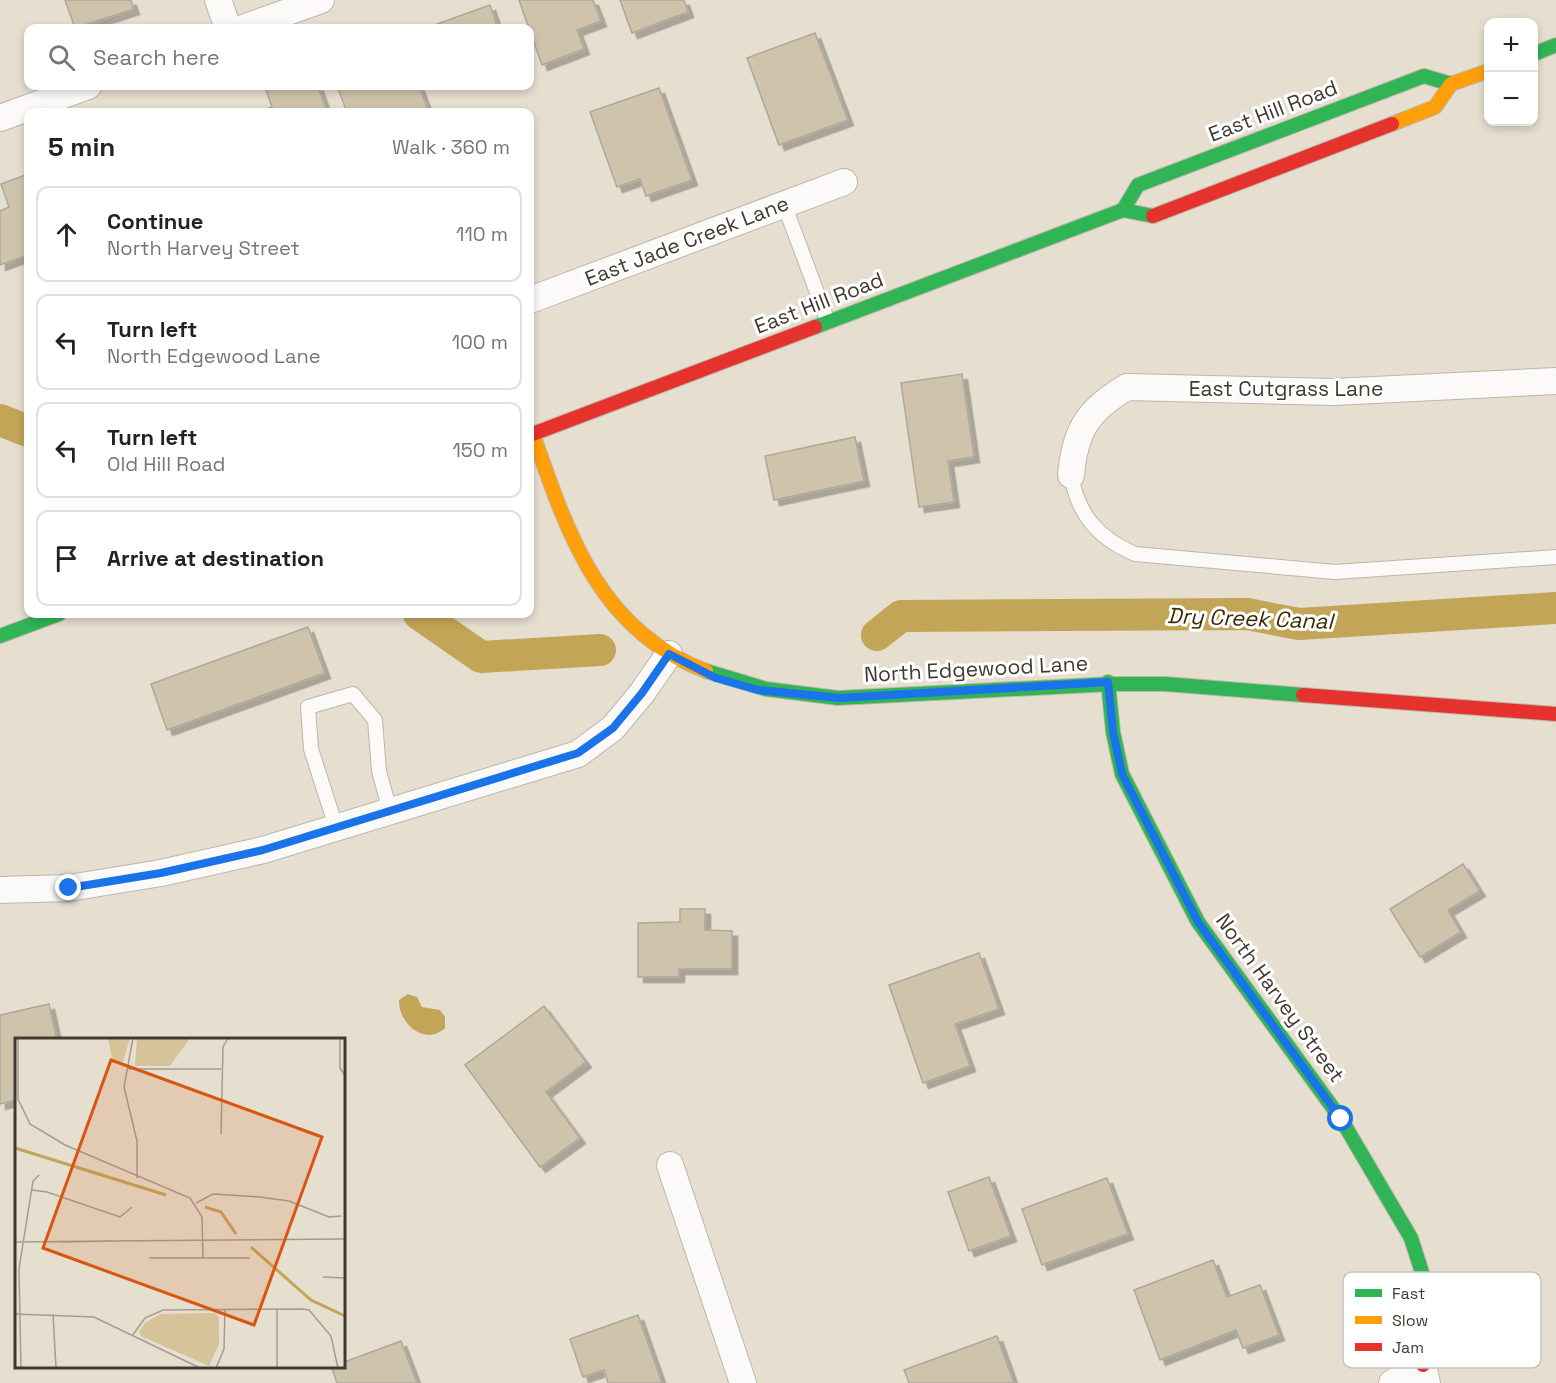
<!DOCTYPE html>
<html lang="en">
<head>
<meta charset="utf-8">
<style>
	:root { --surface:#fff; --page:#f2f2f2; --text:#222; --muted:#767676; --line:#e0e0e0 }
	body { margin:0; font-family:"Space Grotesk",sans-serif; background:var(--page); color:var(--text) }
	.controls { position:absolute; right:18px; top:18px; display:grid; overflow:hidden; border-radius:12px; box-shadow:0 3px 9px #0003 }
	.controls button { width:54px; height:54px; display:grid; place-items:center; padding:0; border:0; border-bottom:2px solid var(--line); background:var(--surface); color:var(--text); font:30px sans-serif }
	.stop { position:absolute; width:18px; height:18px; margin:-14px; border:4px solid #1a73e8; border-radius:50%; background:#fff }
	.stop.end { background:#1a73e8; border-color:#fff; box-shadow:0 2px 6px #0008 }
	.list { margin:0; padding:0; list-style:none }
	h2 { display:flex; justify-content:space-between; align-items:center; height:78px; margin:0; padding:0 24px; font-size:26px }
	h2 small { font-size:20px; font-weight:400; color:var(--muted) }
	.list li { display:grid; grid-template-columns:39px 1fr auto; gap:18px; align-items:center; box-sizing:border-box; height:96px; margin:0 12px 12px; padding:0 12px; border:2px solid var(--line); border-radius:12px }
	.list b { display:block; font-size:22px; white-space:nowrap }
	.list p { margin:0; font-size:20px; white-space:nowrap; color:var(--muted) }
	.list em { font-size:20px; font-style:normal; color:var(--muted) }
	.icon { flex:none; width:33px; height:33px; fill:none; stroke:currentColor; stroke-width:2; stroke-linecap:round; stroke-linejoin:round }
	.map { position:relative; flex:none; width:1556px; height:1383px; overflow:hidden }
	.search { position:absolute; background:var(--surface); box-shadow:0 3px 9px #0003; left:24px; top:24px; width:510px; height:66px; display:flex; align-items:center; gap:15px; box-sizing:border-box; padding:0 21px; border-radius:12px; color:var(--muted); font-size:22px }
	.panel { position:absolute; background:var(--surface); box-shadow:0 3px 9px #0003; left:24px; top:108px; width:510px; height:510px; border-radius:12px }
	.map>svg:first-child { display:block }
	.water { fill:#c3a558 }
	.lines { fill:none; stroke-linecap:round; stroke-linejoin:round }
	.canal { stroke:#c3a558; stroke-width:32 }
	.building { fill:#cfc4ab; stroke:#aea89c; stroke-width:1.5; filter:url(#shadow) }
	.lane-casing { stroke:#bdb7ab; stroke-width:16 }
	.street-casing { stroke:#bdb7ab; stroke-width:28 }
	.fast-casing { stroke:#bdb7ab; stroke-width:16 }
	.slow-casing { stroke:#bdb7ab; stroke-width:16 }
	.jam-casing { stroke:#bdb7ab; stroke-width:16 }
	.lane { stroke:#fbfaf8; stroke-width:14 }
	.street { stroke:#fbfaf8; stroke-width:26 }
	.fast { stroke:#30b455; stroke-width:14 }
	.slow { stroke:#ff9f0a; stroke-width:14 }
	.jam { stroke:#e5322d; stroke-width:14 }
	.route { stroke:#1a73e8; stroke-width:8 }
	.labels { text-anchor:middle; stroke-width:6; stroke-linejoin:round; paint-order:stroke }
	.street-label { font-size:21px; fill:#403b30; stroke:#fff }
	.water-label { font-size:22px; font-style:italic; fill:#3b2b00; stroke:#fff }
	.inset-river { fill:none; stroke:#c3a558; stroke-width:3 }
	.inset-road { fill:none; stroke:#a49d8f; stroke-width:1.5 }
	.view { fill:#d75610; fill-opacity:0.15; stroke:#d75610; stroke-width:3 }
	.inset-edge { fill:none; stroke:#403b30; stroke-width:3 }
	.key { fill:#fff; stroke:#c6c4c1; stroke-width:1.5 }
	.key-label { font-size:16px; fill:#403b30 }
</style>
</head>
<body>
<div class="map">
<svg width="1556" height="1383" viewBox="0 0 1556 1383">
	<defs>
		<filter id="shadow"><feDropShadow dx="5.5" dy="5.5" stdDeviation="0" flood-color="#0004"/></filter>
	</defs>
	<rect width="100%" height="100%" fill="#e6decf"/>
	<path class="water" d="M408,994L417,997L422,1007L440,1010L445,1017V1028C425,1047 398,1023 399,1000Z"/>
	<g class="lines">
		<g class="canal">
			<polyline points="0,420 28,431"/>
			<polyline points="419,614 481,657 600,650"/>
			<polyline points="877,635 901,616 1247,614 1299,624 1556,608"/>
		</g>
	</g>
	<g class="building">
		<polygon points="65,0 131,0 134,9 75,28"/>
		<polygon points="519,0 593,0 601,21 577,30 584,49 542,65"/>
		<polygon points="620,0 684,0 688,12 632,33"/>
		<polygon points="490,5 498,28 426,28"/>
		<polygon points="815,33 848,120 779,145 747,58"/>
		<polygon points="280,86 318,86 327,112 257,112 272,107 266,90"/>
		<polygon points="337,86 419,86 428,110 347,112"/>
		<polygon points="659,88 692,180 646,196 640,179 617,187 590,112"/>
		<polygon points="28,174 28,255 0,265 0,211 9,207 1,184"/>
		<polygon points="962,374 974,457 948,461 954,502 919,507 901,383"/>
		<polygon points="855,437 864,481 774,500 765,456"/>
		<polygon points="308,627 325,673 167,730 151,684"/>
		<polygon points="1463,864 1480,891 1448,910 1461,932 1420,957 1390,909"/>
		<polygon points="680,909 705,909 705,930 732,931 732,969 679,969 679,977 638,977 638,923 680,922"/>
		<polygon points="979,953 999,1009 955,1024 970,1066 923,1083 889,985"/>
		<polygon points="49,1004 57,1040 16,1040 16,1100 0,1104 0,1015"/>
		<polygon points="544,1006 586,1062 546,1092 580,1138 540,1167 465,1065"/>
		<polygon points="989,1177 1011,1236 969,1251 948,1192"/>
		<polygon points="1107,1178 1128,1234 1042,1265 1022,1209"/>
		<polygon points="1213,1260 1227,1297 1260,1285 1279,1335 1243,1348 1236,1330 1160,1360 1134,1290"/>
		<polygon points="638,1315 662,1383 608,1383 604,1370 583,1377 570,1339"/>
		<polygon points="997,1336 1014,1383 909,1383 904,1370"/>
		<polygon points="401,1341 417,1383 337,1383 331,1366 344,1366 344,1362"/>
	</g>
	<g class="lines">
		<g class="lane-casing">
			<g id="lane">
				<polyline points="784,204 828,322"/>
				<path d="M1071,475C1078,515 1098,538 1135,554L1335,572L1556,557"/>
				<polyline points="336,827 311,749 308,707 353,694 375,720 379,771 390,811"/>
			</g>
		</g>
		<g class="street-casing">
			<g id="street">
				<polyline points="218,0 228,28"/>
				<polyline points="243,28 321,0"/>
				<polyline points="0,118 88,86"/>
				<polyline points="530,300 844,182"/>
				<path d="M1071,475C1075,430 1088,410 1127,387L1334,392L1556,381"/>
				<polyline points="0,890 69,888 161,873 263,850 578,754 613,728 642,693 669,654"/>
				<polyline points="670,1165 743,1383"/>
				<polyline points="1392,1383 1423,1365 1427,1383"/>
			</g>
		</g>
		<g class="fast-casing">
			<g id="fast">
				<polyline points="1534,54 1556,45"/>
				<polyline points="1153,216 1123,210 1138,185 1424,76 1451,84"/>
				<polyline points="815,327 1123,210"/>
				<polyline points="0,636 59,614"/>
				<polyline points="706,671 766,689 838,698 1112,684 1165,684 1303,695"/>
				<polyline points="1108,682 1113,732 1122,774 1198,922 1341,1119 1411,1238 1426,1285"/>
			</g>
		</g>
		<g class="slow-casing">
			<g id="slow">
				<polyline points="1392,124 1435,107 1451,84 1488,71"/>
				<path d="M533,434C567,532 599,631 706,671"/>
			</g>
		</g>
		<g class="jam-casing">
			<g id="jam">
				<polyline points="1153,216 1392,124"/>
				<polyline points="530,435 815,327"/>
				<polyline points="1303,695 1556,714"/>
				<path d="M1423,1365C1438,1335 1435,1316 1426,1285"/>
			</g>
		</g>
		<use href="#lane" class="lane"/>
		<use href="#street" class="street"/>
		<use href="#fast" class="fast"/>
		<use href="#slow" class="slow"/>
		<use href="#jam" class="jam"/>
	</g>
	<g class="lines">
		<polyline class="route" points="69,888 161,873 263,850 578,753 613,728 642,693 669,654 716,678 758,690 840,698 1108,682 1113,732 1122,774 1198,922 1341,1119"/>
	</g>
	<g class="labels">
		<g class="street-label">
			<text transform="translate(1273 111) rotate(-21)" y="7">East Hill Road</text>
			<text transform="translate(687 241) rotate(-21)" y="7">East Jade Creek Lane</text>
			<text transform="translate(819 303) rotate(-21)" y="7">East Hill Road</text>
			<text x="1286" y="396">East Cutgrass Lane</text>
			<text transform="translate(976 669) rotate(-3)" y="7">North Edgewood Lane</text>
			<text transform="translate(1280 998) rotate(54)" y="7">North Harvey Street</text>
		</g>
		<g class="water-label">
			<text transform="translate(1250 618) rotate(2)" y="8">Dry Creek Canal</text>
		</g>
	</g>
	<g transform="translate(15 1038)">
		<rect width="330" height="330" fill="#e6decf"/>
		<path d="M93,0H115L108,24L98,25ZM122,0H175L155,28H120ZM200,275L204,279V306L194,328L126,298L124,294L130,285L145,276Z" fill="#d6c39a"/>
		<path class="inset-river" d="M0,110L151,157M190,169L206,174L221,196M236,209L296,262L330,278"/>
		<path class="inset-road" d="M3,0V61L15,86L50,107L175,160L187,179L188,220M118,0L109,49L122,103V140M325,0V30L330,38M113,31H206M206,96L208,9L213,0M17,152L32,154L105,179L117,169M181,165L198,156L245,159L274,163L314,179L326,178M97,203L330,201M0,204L97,203L46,204M134,220H235M308,239L330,240M262,271V330M0,276L79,279L185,330M38,276L41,330M117,298L130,280L148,272L288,271L294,272L316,298L323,330M6,330L4,231L18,143L24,137M201,330L209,311L210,271"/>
		<path class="view" d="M96,22L307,99L239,287L28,210Z"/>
		<rect width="330" height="330" class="inset-edge"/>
	</g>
	<rect x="1343" y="1272" width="198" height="96" rx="9" class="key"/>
	<rect x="1355" y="1289" width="27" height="8" fill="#30b455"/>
	<rect x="1355" y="1316" width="27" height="8" fill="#ff9f0a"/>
	<rect x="1355" y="1343" width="27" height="8" fill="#e5322d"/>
	<g class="key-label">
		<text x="1392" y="1299">Fast</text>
		<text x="1392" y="1326">Slow</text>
		<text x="1392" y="1353">Jam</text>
	</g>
</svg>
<div class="controls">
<button>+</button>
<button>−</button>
</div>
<div class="stop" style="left:1341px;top:1119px"></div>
<div class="stop end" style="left:69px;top:888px"></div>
<div class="search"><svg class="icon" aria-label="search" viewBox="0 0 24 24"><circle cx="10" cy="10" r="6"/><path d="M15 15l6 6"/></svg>Search here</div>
<section class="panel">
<h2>5 min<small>Walk · 360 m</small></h2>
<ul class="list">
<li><svg class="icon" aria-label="ahead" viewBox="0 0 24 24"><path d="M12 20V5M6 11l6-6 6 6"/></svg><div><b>Continue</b><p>North Harvey Street</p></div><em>110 m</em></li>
<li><svg class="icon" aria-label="left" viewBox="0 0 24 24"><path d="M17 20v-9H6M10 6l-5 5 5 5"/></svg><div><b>Turn left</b><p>North Edgewood Lane</p></div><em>100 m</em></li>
<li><svg class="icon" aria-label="left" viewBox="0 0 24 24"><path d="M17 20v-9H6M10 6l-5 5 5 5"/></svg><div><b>Turn left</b><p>Old Hill Road</p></div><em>150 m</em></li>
<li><svg class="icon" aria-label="arrive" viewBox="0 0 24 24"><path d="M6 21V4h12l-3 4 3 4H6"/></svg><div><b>Arrive at destination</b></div></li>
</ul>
</section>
</div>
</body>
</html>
